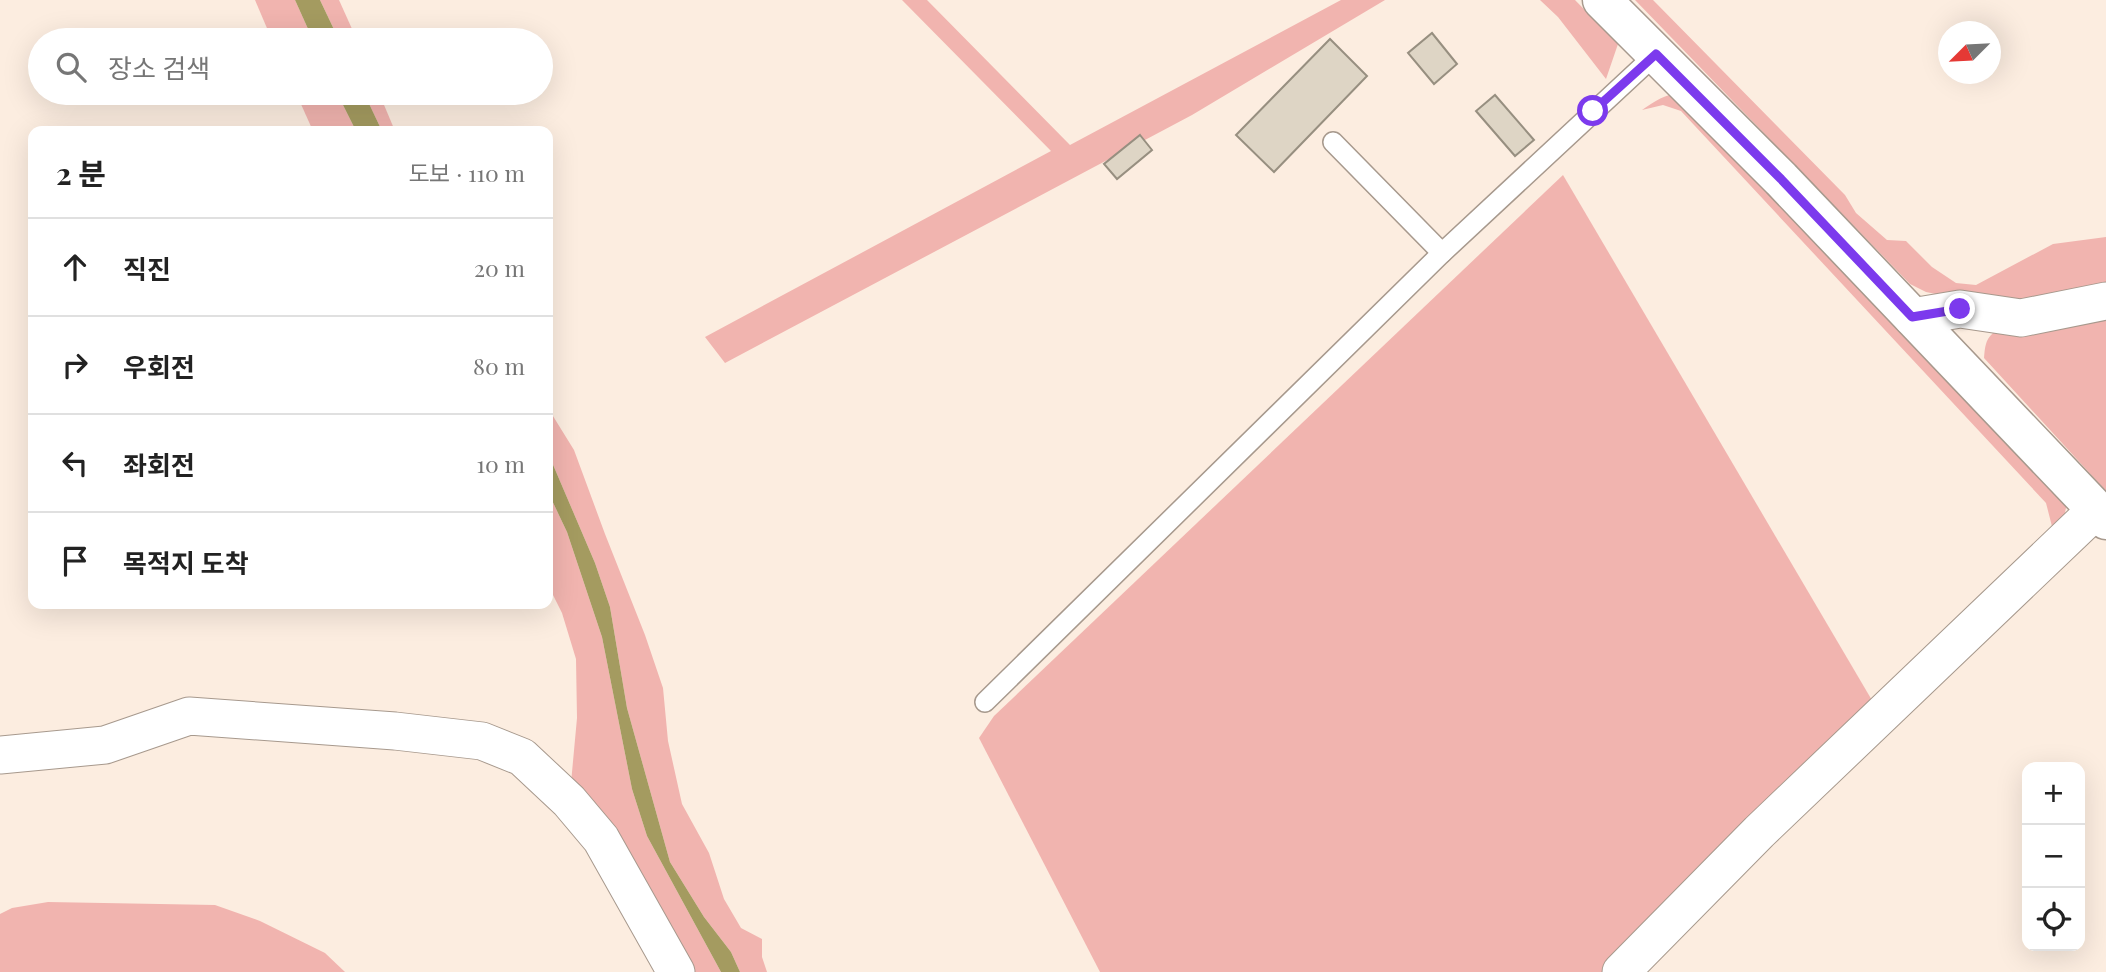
<!DOCTYPE html>
<html lang="ko">
<head>
<meta charset="utf-8">
<style>
	:root { --surface:#fff; --page:#f6f6f6; --text:#222; --muted:#767676; --line:#e0e0e0 }
	body { margin:0; font-family:"Playfair Display","Noto Sans KR",serif; background:var(--page); color:var(--text) }
	.controls { position:absolute; right:21px; bottom:21px; display:grid; overflow:hidden; border-radius:14px; box-shadow:0 7px 28px #0002 }
	.controls button { width:63px; height:63px; display:grid; place-items:center; padding:0; border:0; border-bottom:2px solid var(--line); background:var(--surface); color:var(--text); font:35px sans-serif }
	.compass { position:absolute; left:1938px; top:21px; width:63px; height:63px; border-radius:50%; background:var(--surface); box-shadow:0 7px 28px #0002; rotate:246deg }
	.stop { position:absolute; width:21px; height:21px; margin:-16px; border:5px solid #7c3aed; border-radius:50%; background:#fff }
	.stop.end { background:#7c3aed; border-color:#fff; box-shadow:0 2px 7px #0008 }
	.list { margin:0; padding:0; list-style:none }
	h2 { display:flex; justify-content:space-between; align-items:center; height:91px; margin:0; padding:0 28px; font-size:30px }
	h2 small { font-size:23px; font-weight:400; color:var(--muted) }
	.list li { display:grid; grid-template-columns:46px 1fr auto; gap:21px; align-items:center; box-sizing:border-box; height:98px; padding:0 28px; border-top:2px solid var(--line) }
	.list b { display:block; font-size:26px; white-space:nowrap }
	.list em { font-size:23px; font-style:normal; color:var(--muted) }
	.icon { flex:none; width:38px; height:38px; fill:none; stroke:currentColor; stroke-width:2; stroke-linecap:round; stroke-linejoin:round }
	.map { position:relative; flex:none; width:2106px; height:972px; overflow:hidden }
	.search { position:absolute; background:var(--surface); box-shadow:0 7px 28px #0002; left:28px; top:28px; width:525px; height:77px; display:flex; align-items:center; gap:18px; box-sizing:border-box; padding:0 24px; border-radius:38px; color:var(--muted); font-size:26px }
	.panel { position:absolute; background:var(--surface); box-shadow:0 7px 28px #0002; left:28px; top:126px; width:525px; height:483px; border-radius:14px }
	.map>svg:first-child { display:block }
	.green { fill:#f1b4af }
	.water { fill:#a49b60 }
	.building { fill:#ded5c5; stroke:#978f80; stroke-width:2 }
	.lines { fill:none; stroke-linecap:round; stroke-linejoin:round }
	.service-casing { stroke:#a7998d; stroke-width:22 }
	.minor-casing { stroke:#a7998d; stroke-width:39 }
	.tertiary-casing { stroke:#a7998d; stroke-width:41 }
	.service { stroke:#fff; stroke-width:19 }
	.minor { stroke:#fff; stroke-width:37 }
	.tertiary { stroke:#fff; stroke-width:38 }
	.route { stroke:#7c3aed; stroke-width:9 }
</style>
</head>
<body>
<div class="map">
<svg width="2106" height="972" viewBox="0 0 2106 972">
	<rect width="100%" height="100%" fill="#fcede0"/>
	<g class="green">
		<polygon points="255,0 295,0 313,40 272,40"/>
		<polygon points="320,0 339,0 357,40 339,40"/>
		<polygon points="902,0 927,0 1070,145 1341,0 1385,0 1192,115 725,363 705,337 1051,151"/>
		<polygon points="1540,0 1575,0 1618,44 1606,79 1558,17"/>
		<polygon points="1635,0 1653,0 1845,195 1856,213 1887,240 1906,241 1932,267 1956,283 1976,285 2053,244 2106,237 2106,294 2015,310 1926,292 1910,284"/>
		<polygon points="296,93 337,93 356,131 313,131"/>
		<polygon points="364,93 379,93 395,131 382,131"/>
		<path d="M1681,93L2067,503L2063,522L2055,538L2046,503L1681,111L1663,105L1642,110C1655,101 1665,94 1681,93Z"/>
		<polygon points="1563,175 1873,702 1608,972 1100,972 979,738 994,716"/>
		<path d="M2106,311V491L1984,358C1985,348 1985,340 1993,333C2007,323 2085,315 2106,311Z"/>
		<polygon points="548,408 574,450 605,534 645,635 663,688 668,741 682,804 709,853 724,899 741,928 762,939 762,957 767,972 740,972 731,952 704,917 670,862 627,708 610,607 595,563 548,453"/>
		<polygon points="548,492 567,532 602,637 632,789 647,836 721,972 682,972 571,783 577,718 576,659 562,613 548,585"/>
		<polygon points="48,902 215,905 260,921 325,953 345,972 0,972 0,914 12,908"/>
	</g>
	<g class="water">
		<polygon points="295,0 320,0 339,40 313,40"/>
		<polygon points="337,93 364,93 382,131 356,131"/>
		<polygon points="548,453 595,563 610,607 627,708 670,862 704,917 731,952 740,972 721,972 647,836 632,789 602,637 567,532 548,492"/>
	</g>
	<g class="building">
		<polygon points="1432,33 1457,64 1434,84 1408,53"/>
		<polygon points="1330,39 1367,76 1274,172 1236,135"/>
		<polygon points="1495,95 1534,140 1515,156 1476,111"/>
		<polygon points="1140,135 1152,150 1117,179 1104,164"/>
	</g>
	<g class="lines">
		<g class="service-casing">
			<g id="service">
				<polyline points="1333,142 1442,253"/>
				<polyline points="985,702 1442,253 1656,54"/>
			</g>
		</g>
		<g class="minor-casing">
			<g id="minor">
				<polyline points="1912,317 1960,309 2021,318 2106,301"/>
				<polyline points="0,755 105,745 189,716 395,731 482,741 522,757 569,801 601,839 676,972"/>
				<polyline points="1621,972 1759,832 2096,510"/>
			</g>
		</g>
		<g class="tertiary-casing">
			<polyline id="tertiary" points="1602,0 1781,179 2106,520"/>
		</g>
		<use href="#service" class="service"/>
		<use href="#minor" class="minor"/>
		<use href="#tertiary" class="tertiary"/>
	</g>
	<g class="lines">
		<polyline class="route" points="1593,111 1656,54 1781,179 1912,317 1960,309"/>
	</g>
</svg>
<div class="controls">
<button>+</button>
<button>−</button>
<button><svg class="icon" aria-label="locate" viewBox="0 0 24 24"><circle cx="12" cy="12" r="6"/><path d="M12 2v4M12 18v4M2 12h4M18 12h4"/></svg></button>
</div>
<svg class="compass" viewBox="-18 -18 36 36"><path d="M0-13l5 13h-10z" fill="#e53935"/><path d="M0 13l5-13h-10z" fill="#767676"/></svg>
<div class="stop" style="left:1593px;top:111px"></div>
<div class="stop end" style="left:1960px;top:309px"></div>
<div class="search"><svg class="icon" aria-label="search" viewBox="0 0 24 24"><circle cx="10" cy="10" r="6"/><path d="M15 15l6 6"/></svg>장소 검색</div>
<section class="panel">
<h2>2 분<small>도보 · 110 m</small></h2>
<ul class="list">
<li><svg class="icon" aria-label="ahead" viewBox="0 0 24 24"><path d="M12 20V5M6 11l6-6 6 6"/></svg><div><b>직진</b></div><em>20 m</em></li>
<li><svg class="icon" aria-label="right" viewBox="0 0 24 24"><path d="M7 20v-9h11M14 6l5 5-5 5"/></svg><div><b>우회전</b></div><em>80 m</em></li>
<li><svg class="icon" aria-label="left" viewBox="0 0 24 24"><path d="M17 20v-9H6M10 6l-5 5 5 5"/></svg><div><b>좌회전</b></div><em>10 m</em></li>
<li><svg class="icon" aria-label="arrive" viewBox="0 0 24 24"><path d="M6 21V4h12l-3 4 3 4H6"/></svg><div><b>목적지 도착</b></div></li>
</ul>
</section>
</div>
</body>
</html>
